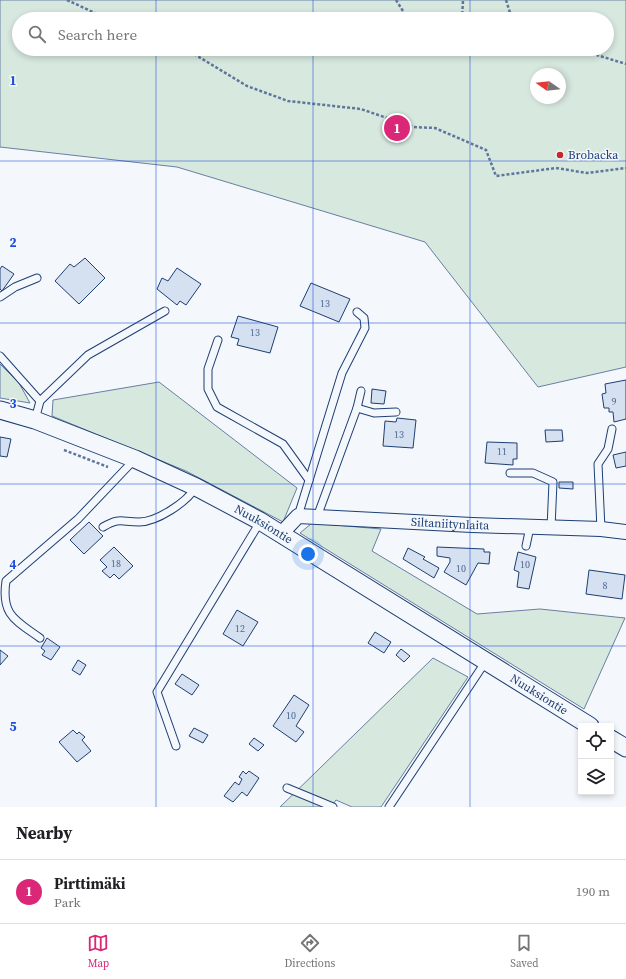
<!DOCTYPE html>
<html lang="en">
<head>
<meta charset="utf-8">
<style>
	:root { --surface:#fff; --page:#f6f6f6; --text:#202124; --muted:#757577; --line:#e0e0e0; --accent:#db2777 }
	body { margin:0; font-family:"Source Serif 4",serif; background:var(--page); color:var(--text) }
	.controls { position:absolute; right:12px; bottom:12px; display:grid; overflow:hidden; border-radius:0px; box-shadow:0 2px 6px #0003 }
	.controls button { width:36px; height:36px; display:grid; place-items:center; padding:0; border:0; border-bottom:1px solid var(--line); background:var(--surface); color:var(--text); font:20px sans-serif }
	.compass { position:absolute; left:530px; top:68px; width:36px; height:36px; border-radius:50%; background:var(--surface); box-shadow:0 2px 6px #0003; rotate:284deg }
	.you { position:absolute; left:308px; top:554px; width:14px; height:14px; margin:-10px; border:3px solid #fff; border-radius:50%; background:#1a73e8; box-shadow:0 0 0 6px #1a73e833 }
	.badge { display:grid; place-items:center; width:26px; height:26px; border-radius:50%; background:var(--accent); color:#fff; font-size:13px; font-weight:700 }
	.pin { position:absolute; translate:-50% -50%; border:2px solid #fff; box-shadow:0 1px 4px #0006 }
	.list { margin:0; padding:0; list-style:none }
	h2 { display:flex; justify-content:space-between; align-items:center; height:52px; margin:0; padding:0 16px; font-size:17px }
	h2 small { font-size:13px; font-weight:400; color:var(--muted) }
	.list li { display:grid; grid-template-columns:26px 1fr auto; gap:12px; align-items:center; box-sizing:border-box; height:64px; padding:0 16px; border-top:1px solid var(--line) }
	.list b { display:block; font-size:15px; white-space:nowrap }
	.list p { margin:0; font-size:13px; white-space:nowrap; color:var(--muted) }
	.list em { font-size:13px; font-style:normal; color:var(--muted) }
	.icon { flex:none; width:22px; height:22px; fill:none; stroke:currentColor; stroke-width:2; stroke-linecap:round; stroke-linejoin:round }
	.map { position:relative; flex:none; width:626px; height:807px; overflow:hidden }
	.search { position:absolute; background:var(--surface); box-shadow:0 2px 6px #0003; left:12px; right:12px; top:12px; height:44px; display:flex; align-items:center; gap:10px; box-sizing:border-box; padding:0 14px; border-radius:22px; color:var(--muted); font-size:15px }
	.sheet { height:116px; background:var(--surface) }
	nav { display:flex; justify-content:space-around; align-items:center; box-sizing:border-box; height:56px; border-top:1px solid var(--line); background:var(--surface); font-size:11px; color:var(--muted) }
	nav a { display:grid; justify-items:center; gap:2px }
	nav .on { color:var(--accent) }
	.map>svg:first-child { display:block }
	.green { fill:#d7e8df; stroke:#687fa3; fill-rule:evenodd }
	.building { fill:#d5e0f0; stroke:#1d3f73 }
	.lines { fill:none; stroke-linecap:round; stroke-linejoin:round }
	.service-casing { stroke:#1d3f73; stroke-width:9 }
	.minor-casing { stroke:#1d3f73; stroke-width:16 }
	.tertiary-casing { stroke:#1d3f73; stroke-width:19 }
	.path { stroke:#5e769c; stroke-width:2.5; stroke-dasharray:3 2; stroke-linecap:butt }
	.service { stroke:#f4f7fb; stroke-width:7 }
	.minor { stroke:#f4f7fb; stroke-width:14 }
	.tertiary { stroke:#f4f7fb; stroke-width:17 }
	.grid { fill:none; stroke:#1d4ed8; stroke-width:1; stroke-opacity:0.55 }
	.poi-dot { fill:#c62828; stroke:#f4f7fb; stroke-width:1.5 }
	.labels { text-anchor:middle; stroke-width:3; stroke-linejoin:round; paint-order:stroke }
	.number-label { font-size:10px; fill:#4b6792 }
	.poi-label { font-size:12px; fill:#1d3f73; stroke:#f4f7fb; text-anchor:start }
	.street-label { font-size:12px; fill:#1d3f73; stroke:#f4f7fb }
	.grid-label { font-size:13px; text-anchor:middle; font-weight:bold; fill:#1d4ed8; stroke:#f4f7fb; stroke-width:3; stroke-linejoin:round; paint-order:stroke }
</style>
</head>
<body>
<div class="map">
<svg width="626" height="807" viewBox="0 0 626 807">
	<rect width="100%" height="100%" fill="#f4f7fb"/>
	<g class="green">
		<path d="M0,0H626V367L538,387L425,242L177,167L0,147ZM19,19H607V49H19ZM536,74H560V98H536Z"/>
		<polygon points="0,364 19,383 30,403 0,398"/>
		<polygon points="159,382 297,488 283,522 186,471 52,416 53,400"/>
		<polygon points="312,523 381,529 372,551 477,614 540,609 625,618 584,709 300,533"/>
		<polygon points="433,658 468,677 381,807 352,807 336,800 331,807 280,807"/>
	</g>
	<g class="building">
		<polygon points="85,258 105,278 79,304 55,281 70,264 74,267"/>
		<polygon points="2,266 14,274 2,291 0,289 0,269"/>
		<polygon points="177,268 201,284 186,305 180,301 177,305 157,289 162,278 168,281"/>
		<polygon points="311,283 350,299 339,322 300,306"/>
		<polygon points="238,316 278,327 270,353 237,345 239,339 231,337"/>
		<polygon points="626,380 626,419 614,422 613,412 609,412 609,408 604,408 602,394 606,393 605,384"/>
		<polygon points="372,389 386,391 384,404 371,403"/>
		<polygon points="397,418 416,420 413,448 383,446 385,421 396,422"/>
		<polygon points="545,430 562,430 563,441 546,442"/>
		<polygon points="0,437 11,439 7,457 0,456"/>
		<polygon points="487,442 517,443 517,459 513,459 513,465 485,463"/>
		<polygon points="626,452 626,466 616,468 613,455"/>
		<polygon points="559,482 573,482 573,489 559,488"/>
		<polygon points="89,522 103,536 84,554 70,540"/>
		<polygon points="114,547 133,566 119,579 114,574 110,578 102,571 107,567 100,560"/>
		<polygon points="437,547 484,549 484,552 490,552 489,564 478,563 466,585 444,572 450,562 450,558 437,556"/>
		<polygon points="408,548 425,557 423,559 439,568 434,578 403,559"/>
		<polygon points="518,552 536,557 529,589 517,587 519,572 514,570"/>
		<polygon points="589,570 625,575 622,599 586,594"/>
		<polygon points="237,610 258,622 243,646 223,634"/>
		<polygon points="375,632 391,642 384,653 368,643"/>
		<polygon points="47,638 60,647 51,660 42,655 45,651 41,648"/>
		<polygon points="401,649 410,656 404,662 396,655"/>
		<polygon points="0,650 8,656 0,665"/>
		<polygon points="78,660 86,665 80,675 72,670"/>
		<polygon points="182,674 199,685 192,695 175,684"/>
		<polygon points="294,695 309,705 296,726 304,732 296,742 273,726"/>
		<polygon points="194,728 208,735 203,743 189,736"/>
		<polygon points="73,730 77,734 79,732 85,737 82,740 91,751 77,762 59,742"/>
		<polygon points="254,738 264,745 258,751 249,744"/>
		<polygon points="243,771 246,774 249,771 259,778 247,796 242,792 233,802 224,796 235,782 239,785 242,779 239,777"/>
	</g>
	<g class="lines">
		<g class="service-casing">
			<g id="service">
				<polyline points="0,297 15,287 37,278"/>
				<polyline points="218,340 208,369 208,389 217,407 283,444 309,480"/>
				<polyline points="0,356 40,401"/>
				<polyline points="357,408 361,391"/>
				<polyline points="35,420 40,401 88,355 165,311"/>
				<polyline points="510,473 533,473 553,482 551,528"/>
				<polyline points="298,516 342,373 365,328 364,318 357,312"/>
				<polyline points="317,517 357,408 374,413 396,412"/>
				<path d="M103,527C120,517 121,522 139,522C157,522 187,502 196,487"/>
				<polyline points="601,529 598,464 608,449 612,429"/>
				<polyline points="526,546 530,527"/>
				<path d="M40,638C15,620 1,615 6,581L78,519L135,459"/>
				<polyline points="176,746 157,692 260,522"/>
				<polyline points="287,788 333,807"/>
				<polyline points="389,807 486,661"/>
			</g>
		</g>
		<g class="minor-casing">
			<g id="minor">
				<path id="s1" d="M281,534L298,516L472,525L601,529L626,532"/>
			</g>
		</g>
		<g class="tertiary-casing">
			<g id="tertiary">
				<path id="s2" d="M0,410L35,420L135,459L196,487L260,521L590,726"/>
				<polyline points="611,739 626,748"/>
			</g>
		</g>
		<g class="path">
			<polyline points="67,0 108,19"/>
			<polyline points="396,0 408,19"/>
			<polyline points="506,0 512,19"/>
			<polyline points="462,19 463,0"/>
			<path d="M173,49C186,55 195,54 209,49"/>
			<polyline points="577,49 626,64"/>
			<polyline points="194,54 247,86 288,101 361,109 413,127 435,128 486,150 496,176 556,168 587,173 626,168"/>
			<polyline points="64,450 108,467"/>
		</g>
		<use href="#service" class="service"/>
		<use href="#minor" class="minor"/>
		<use href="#tertiary" class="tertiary"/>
	</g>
	<path class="grid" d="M156,0V19M313,0V19M470,0V19M156,49V807M313,49V807M470,49V807M0,161H626M0,323H626M0,484H626M0,646H626"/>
	<circle class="poi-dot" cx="560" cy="155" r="4"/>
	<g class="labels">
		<g class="number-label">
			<text x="325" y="307">13</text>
			<text x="255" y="336">13</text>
			<text x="614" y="405">9</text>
			<text x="399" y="438">13</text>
			<text x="502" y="455">11</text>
			<text x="116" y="567">18</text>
			<text x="525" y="568">10</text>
			<text x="461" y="572">10</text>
			<text x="605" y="589">8</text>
			<text x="240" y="632">12</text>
			<text x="291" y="719">10</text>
		</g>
		<g class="poi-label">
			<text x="568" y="159">Brobacka</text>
		</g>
		<g class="street-label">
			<text dy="4" stroke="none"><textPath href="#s1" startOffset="177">Siltaniitynlaita</textPath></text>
			<text dy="4" stroke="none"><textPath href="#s2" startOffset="288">Nuuksiontie</textPath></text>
			<text dy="4" stroke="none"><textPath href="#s2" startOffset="612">Nuuksiontie</textPath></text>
		</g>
	</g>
	<g class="grid-label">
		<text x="13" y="85">1</text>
		<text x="13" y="247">2</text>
		<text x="13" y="408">3</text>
		<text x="13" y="569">4</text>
		<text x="13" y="731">5</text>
	</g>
</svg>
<div class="controls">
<button><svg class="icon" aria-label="locate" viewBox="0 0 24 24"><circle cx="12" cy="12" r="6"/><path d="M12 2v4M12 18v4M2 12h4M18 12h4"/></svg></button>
<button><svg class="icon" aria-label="layers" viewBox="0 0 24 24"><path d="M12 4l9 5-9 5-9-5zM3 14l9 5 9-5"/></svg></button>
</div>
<svg class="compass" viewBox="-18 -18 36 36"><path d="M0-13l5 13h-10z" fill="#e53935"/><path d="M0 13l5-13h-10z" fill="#757577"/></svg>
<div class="you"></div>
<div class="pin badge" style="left:397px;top:128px">1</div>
<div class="search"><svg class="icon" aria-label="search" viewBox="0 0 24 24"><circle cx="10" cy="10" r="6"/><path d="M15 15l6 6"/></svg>Search here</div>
</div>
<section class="sheet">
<h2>Nearby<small></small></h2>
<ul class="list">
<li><span class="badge">1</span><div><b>Pirttimäki</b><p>Park</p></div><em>190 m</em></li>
</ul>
</section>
<nav>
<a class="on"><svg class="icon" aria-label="map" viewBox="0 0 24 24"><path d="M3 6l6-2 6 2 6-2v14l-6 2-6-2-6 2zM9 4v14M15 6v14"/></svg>Map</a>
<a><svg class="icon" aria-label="directions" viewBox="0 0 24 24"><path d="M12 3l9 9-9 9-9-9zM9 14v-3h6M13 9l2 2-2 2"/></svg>Directions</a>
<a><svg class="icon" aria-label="saved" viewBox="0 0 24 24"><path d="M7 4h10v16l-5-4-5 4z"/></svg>Saved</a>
</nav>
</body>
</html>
